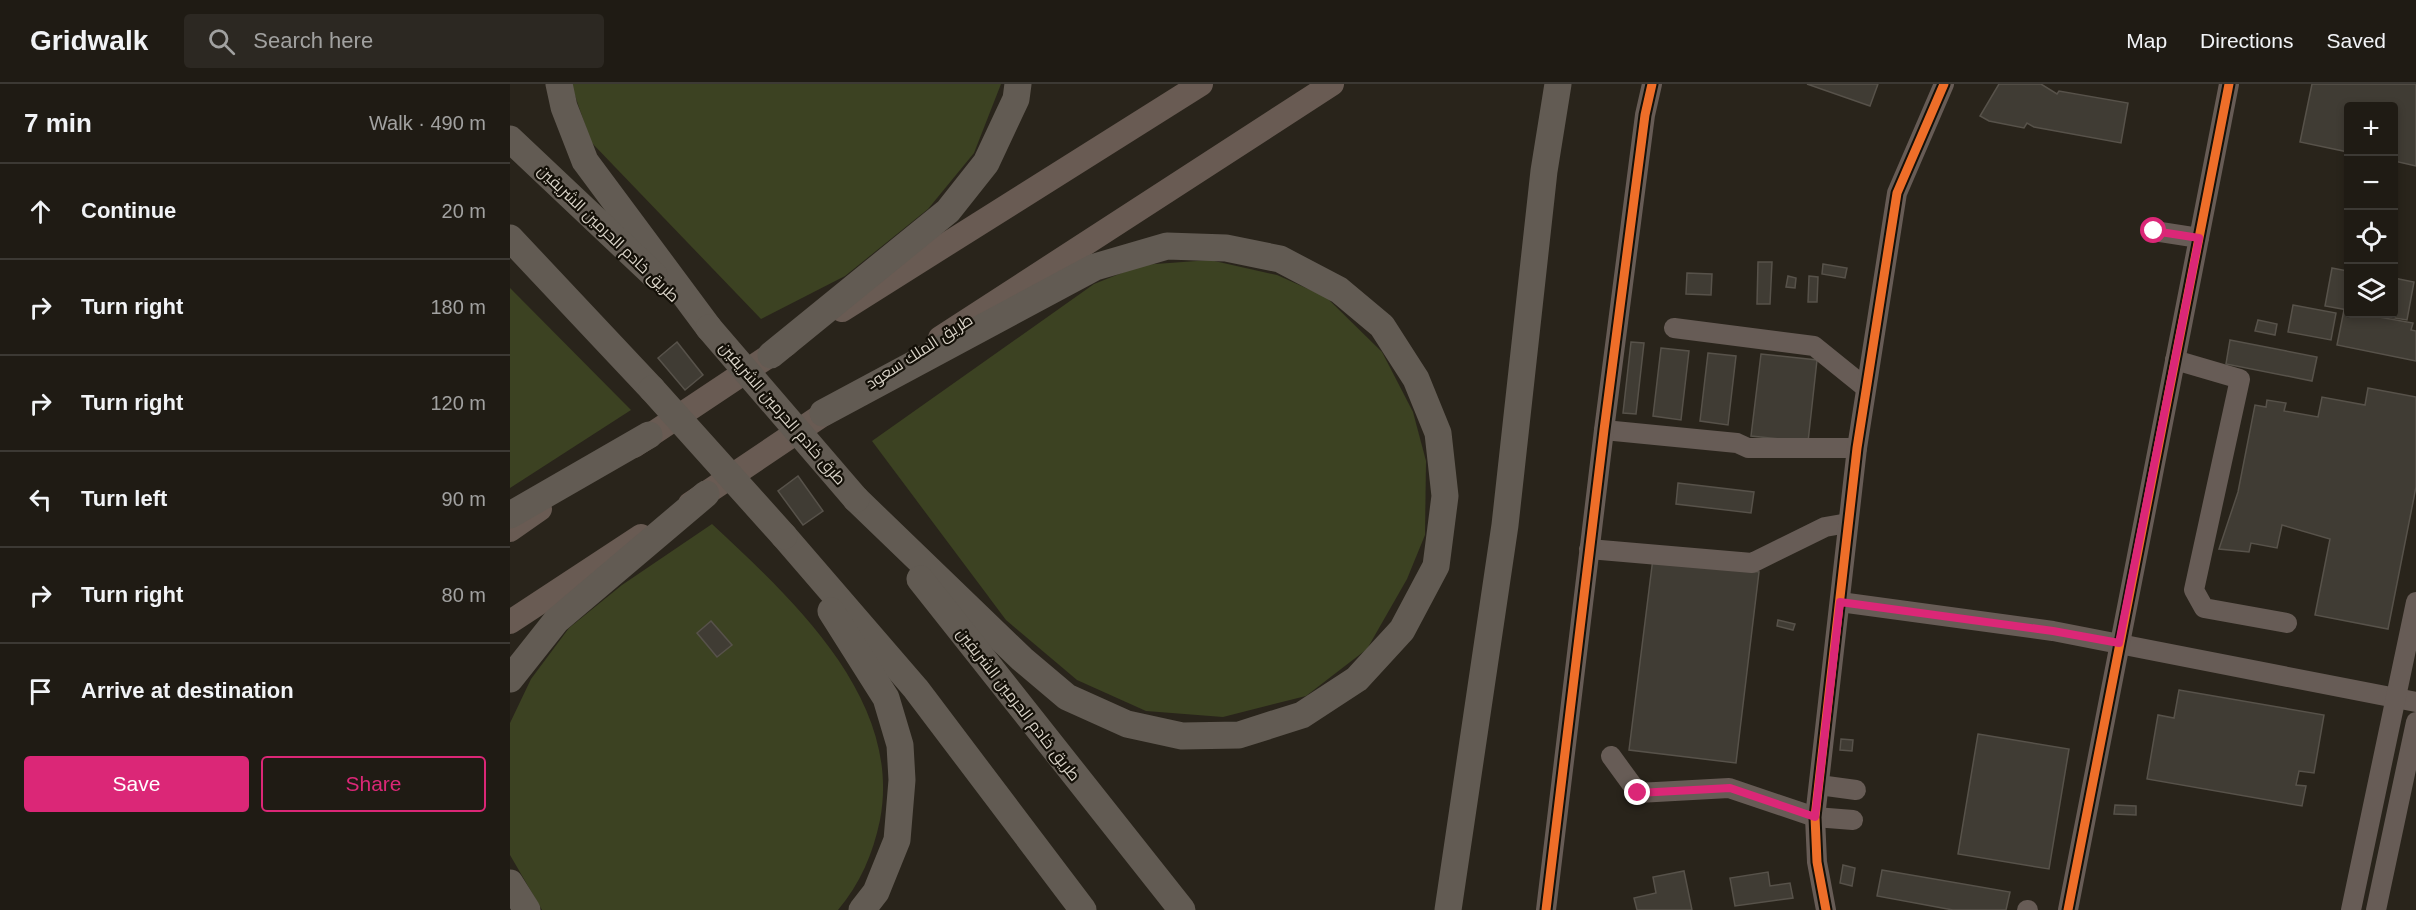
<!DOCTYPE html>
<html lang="en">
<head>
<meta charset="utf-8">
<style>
	:root { --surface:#1f1b14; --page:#2c2822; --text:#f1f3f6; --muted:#a1a1a0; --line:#3c3934; --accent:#db2777 }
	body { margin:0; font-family:Helvetica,Cairo,sans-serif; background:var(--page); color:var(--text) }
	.controls { position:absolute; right:18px; top:18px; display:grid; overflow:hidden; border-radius:6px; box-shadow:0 3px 9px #0003 }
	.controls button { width:54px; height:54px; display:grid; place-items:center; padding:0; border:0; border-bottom:2px solid var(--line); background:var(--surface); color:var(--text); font:30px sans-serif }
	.stop { position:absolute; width:18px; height:18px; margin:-14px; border:4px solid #db2777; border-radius:50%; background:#fff }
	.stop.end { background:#db2777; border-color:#fff; box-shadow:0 2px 6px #0008 }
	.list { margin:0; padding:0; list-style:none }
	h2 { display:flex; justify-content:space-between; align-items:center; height:78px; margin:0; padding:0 24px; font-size:26px }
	h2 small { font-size:20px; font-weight:400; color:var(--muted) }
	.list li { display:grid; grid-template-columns:39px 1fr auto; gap:18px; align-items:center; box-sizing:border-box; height:96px; padding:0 24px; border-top:2px solid var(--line) }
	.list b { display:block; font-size:22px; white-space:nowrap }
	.list em { font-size:20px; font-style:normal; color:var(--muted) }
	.actions { display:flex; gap:12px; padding:18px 24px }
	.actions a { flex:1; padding:14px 0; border:2px solid var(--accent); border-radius:6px; text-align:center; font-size:21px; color:var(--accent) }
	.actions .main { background:var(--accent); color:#fff }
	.icon { flex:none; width:33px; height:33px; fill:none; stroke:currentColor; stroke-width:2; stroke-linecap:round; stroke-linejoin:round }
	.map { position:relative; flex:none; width:1906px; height:826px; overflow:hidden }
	header { display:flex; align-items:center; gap:36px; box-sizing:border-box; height:84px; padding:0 30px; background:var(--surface); border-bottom:2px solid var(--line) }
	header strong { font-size:28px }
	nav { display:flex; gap:33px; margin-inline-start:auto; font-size:21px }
	.search { width:420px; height:54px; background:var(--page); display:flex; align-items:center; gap:15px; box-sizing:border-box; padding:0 21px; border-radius:6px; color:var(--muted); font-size:22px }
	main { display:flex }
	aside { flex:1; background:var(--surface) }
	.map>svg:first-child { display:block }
	.green { fill:#3c4222 }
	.building { fill:#403c34; stroke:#57524a; stroke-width:1.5 }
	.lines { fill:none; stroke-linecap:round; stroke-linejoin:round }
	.minor { stroke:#675c56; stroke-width:20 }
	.major { stroke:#695b53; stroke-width:24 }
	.highway { stroke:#625b53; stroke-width:27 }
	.highway-bridge { stroke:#625b53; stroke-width:27 }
	.cycleway-casing { stroke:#141008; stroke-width:13 }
	.cycleway { stroke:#ee6e29; stroke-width:9 }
	.route { stroke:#db2777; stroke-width:8 }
	.labels { text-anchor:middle; stroke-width:4.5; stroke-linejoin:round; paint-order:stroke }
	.street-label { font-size:16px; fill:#d8d2c7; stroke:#141008 }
</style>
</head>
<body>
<header>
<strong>Gridwalk</strong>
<div class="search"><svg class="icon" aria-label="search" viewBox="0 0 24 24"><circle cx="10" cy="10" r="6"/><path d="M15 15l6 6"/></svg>Search here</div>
<nav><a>Map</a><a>Directions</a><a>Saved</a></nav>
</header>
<main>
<aside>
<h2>7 min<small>Walk · 490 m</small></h2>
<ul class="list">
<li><svg class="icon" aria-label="ahead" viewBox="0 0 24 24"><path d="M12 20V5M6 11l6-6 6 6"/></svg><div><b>Continue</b></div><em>20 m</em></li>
<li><svg class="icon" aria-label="right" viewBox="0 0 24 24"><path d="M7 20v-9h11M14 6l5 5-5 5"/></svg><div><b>Turn right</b></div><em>180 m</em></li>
<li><svg class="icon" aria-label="right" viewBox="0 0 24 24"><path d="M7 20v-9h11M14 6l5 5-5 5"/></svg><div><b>Turn right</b></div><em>120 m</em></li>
<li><svg class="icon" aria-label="left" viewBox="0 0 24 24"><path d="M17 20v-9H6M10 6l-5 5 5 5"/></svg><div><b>Turn left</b></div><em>90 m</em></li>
<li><svg class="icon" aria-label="right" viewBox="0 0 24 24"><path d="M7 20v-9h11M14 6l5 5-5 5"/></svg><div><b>Turn right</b></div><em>80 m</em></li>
<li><svg class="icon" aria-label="arrive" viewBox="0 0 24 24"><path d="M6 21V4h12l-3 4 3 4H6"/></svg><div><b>Arrive at destination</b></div></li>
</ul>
<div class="actions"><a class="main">Save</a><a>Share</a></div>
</aside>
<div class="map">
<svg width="1906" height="826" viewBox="0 0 1906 826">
	<rect width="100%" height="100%" fill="#29241b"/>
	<g class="green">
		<polygon points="61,0 491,0 464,69 418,125 335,192 251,235 81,58"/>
		<polygon points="700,176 767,191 816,213 872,268 903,328 916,377 915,451 897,495 857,565 796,612 713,633 636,627 567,596 496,536 362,357 584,200 632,181"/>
		<polygon points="0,204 121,326 0,404"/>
		<path d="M202,440C282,515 393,615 370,736C363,770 350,800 328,826H32L0,771V639L21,595L59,544L112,501Z"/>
	</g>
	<g class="building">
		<polygon points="1297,0 1368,0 1360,22"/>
		<polygon points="1489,0 1531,0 1547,10 1549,7 1618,19 1611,59 1524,43 1517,39 1514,44 1479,37 1470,32"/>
		<polygon points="1802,0 1906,0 1906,82 1884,77 1884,22 1838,22 1838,68 1790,58"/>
		<polygon points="1248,178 1262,178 1260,220 1247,220"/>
		<polygon points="1313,180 1337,184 1335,194 1312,190"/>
		<polygon points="1822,184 1838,187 1838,226 1815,222"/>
		<polygon points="1177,189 1202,190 1201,211 1176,210"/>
		<polygon points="1278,192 1286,194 1285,204 1276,203"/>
		<polygon points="1299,192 1308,193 1307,218 1298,218"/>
		<polygon points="1884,194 1904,198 1897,236 1859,230 1884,230"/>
		<polygon points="1783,221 1826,229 1821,256 1778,248"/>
		<polygon points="1834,226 1838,227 1838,230 1852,230 1903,239 1901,246 1906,247 1906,277 1827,261"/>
		<polygon points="1748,236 1767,240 1765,251 1745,247"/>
		<polygon points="1720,256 1807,273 1802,297 1716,280"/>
		<polygon points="167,258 193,291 175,306 148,274"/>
		<polygon points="1121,258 1134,259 1126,330 1113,329"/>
		<polygon points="1151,264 1179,267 1171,336 1143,332"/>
		<polygon points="1198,269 1226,272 1218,341 1190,337"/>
		<polygon points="1251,270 1307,276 1298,358 1241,352"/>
		<polygon points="1858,304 1906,313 1906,403 1878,545 1805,531 1820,455 1772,441 1767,464 1741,459 1739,468 1709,465 1728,408 1745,321 1756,323 1757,316 1776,319 1774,327 1808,333 1812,313 1855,321"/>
		<polygon points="288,392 313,427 293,441 268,407"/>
		<polygon points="1168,399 1244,408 1241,429 1166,420"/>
		<polygon points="1143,474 1249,488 1226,679 1119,666"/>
		<polygon points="1268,536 1285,540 1283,546 1267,542"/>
		<polygon points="201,537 222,561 207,573 187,549"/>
		<polygon points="1669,606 1814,631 1804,689 1789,687 1786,701 1796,702 1792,722 1637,695 1648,631 1664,634"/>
		<polygon points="1468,650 1559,665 1539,785 1448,770"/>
		<polygon points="1331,655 1343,656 1342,667 1330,666"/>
		<polygon points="1605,721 1626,722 1626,731 1604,730"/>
		<polygon points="1333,781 1345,784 1342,802 1330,799"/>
		<polygon points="1372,786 1500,808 1496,826 1443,826 1367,812"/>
		<polygon points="1174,787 1182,826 1127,826 1124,814 1146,809 1143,793"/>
		<polygon points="1258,788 1260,802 1280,799 1283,814 1225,822 1220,794"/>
	</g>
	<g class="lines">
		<g class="minor">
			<polyline points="1644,147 1689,154"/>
			<polyline points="1164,244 1304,262 1356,304"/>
			<polyline points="1665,276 1730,295 1684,506 1694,524 1777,539"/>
			<polyline points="1094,346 1227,359 1238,364 1347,364"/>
			<polyline points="1079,465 1242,479 1315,443 1338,439"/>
			<polyline points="1330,518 1543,547 1906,618"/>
			<polyline points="1101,672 1128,709 1219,704 1305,733 1343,736"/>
			<polyline points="1309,701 1346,706"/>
			<polyline points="1036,826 1094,346 1135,31 1142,0"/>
			<polyline points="1316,826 1307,778 1305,733 1347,364 1387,109 1434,0"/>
			<polyline points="1517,826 1518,826"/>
			<polyline points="1558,826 1719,0"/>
			<polyline points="1841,826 1906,518"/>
			<polyline points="1866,826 1906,638"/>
		</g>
		<g class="major">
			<polyline points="332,226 691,0"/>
			<polyline points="430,254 822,0"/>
			<polyline points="124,362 277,260"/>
			<polyline points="180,420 330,319"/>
			<polyline points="0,446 30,425"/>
			<polyline points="0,538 131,452"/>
		</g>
		<g class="highway">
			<polyline points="49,0 54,23 75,77 199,244"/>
			<polyline points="0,55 144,191"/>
			<polyline points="0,154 142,305"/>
			<polyline points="261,271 438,127 476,79 506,15 508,0"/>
			<polyline points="313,329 585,183 657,162 716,164 770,175 829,206 872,242 906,295 928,349 935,412 926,482 892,546 847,595 792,631 729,651 672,652 617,640 557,613 512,575 346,415"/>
			<polyline points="0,431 139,351"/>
			<polyline points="274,452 406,605 573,826"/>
			<polyline points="410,495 672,826"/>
			<polyline points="321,527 376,614 390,661 392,696 387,756 366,808 352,826"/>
			<polyline points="0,595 46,537 196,410"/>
			<polyline points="0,799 17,826"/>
			<polyline points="938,826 995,441 1034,87 1048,0"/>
		</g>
		<g class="highway-bridge">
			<polyline points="199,244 346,415"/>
			<polyline points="142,305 274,452"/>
		</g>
		<g class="cycleway-casing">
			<g id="cycleway">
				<polyline points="1036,826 1094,346 1135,31 1142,0"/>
				<polyline points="1316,826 1307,778 1305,733 1347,364 1387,109 1434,0"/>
				<polyline points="1558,826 1719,0"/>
			</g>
		</g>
		<use href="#cycleway" class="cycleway"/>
	</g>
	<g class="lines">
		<polyline class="route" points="1128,709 1220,704 1305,733 1330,518 1543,547 1609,559 1689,154 1644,147"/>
	</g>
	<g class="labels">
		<g class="street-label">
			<text transform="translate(99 149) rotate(44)" y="6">طريق خادم الحرمين الشريفين</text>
			<text transform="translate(409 267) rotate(-33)" y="6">طريق الملك سعود</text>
			<text transform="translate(273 329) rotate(49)" y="6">طرق خادم الحرمين الشريفين</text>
			<text transform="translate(509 620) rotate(52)" y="6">طريق خادم الحرمين الشريفين</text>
		</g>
	</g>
</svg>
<div class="controls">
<button>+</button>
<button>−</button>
<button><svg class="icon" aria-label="locate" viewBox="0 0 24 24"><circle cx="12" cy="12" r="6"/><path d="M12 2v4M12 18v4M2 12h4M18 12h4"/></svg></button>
<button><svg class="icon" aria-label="layers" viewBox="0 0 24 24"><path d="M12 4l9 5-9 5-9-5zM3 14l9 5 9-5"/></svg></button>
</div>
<div class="stop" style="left:1644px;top:147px"></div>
<div class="stop end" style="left:1128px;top:709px"></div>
</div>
</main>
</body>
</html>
